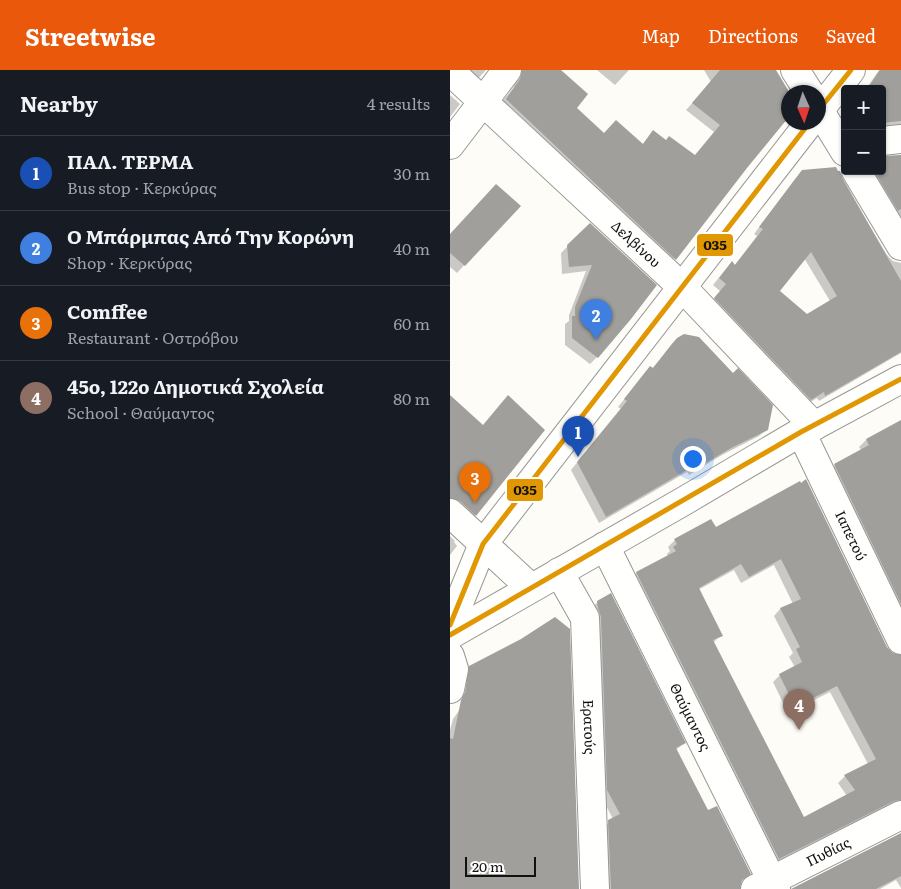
<!DOCTYPE html>
<html lang="en">
<head>
<meta charset="utf-8">
<style>
	:root { --surface:#171b24; --page:#242831; --text:#f1f3f6; --muted:#9ea1a6; --line:#363941; --accent:#ea580c }
	body { margin:0; font-family:Literata,serif; background:var(--page); color:var(--text) }
	.controls { position:absolute; right:15px; top:15px; display:grid; overflow:hidden; border-radius:5px; box-shadow:0 1px 4px #0004 }
	.controls button { width:45px; height:45px; display:grid; place-items:center; padding:0; border:0; border-bottom:1px solid var(--line); background:var(--surface); color:var(--text); font:25px sans-serif }
	.compass { position:absolute; left:331px; top:15px; width:45px; height:45px; border-radius:50%; background:var(--surface); box-shadow:0 1px 4px #0004; rotate:177deg }
	.scale { position:absolute; left:15px; bottom:12px; width:71px; box-sizing:border-box; padding-left:5px; border:2px solid #111; border-top:0; font-size:14px; line-height:18px; white-space:nowrap; color:#111; -webkit-text-stroke:4px #fff; paint-order:stroke }
	.you { position:absolute; left:242px; top:388px; width:18px; height:18px; margin:-12px; border:4px solid #fff; border-radius:50%; background:#1a73e8; box-shadow:0 0 0 8px #1a73e833 }
	.badge { display:grid; place-items:center; width:32px; height:32px; border-radius:50%; background:var(--accent); color:#fff; font-size:16px; font-weight:700 }
	.pin { position:absolute; translate:-50% -41px; filter:drop-shadow(0 1px 2px #0008) }
	.pin::after { content:''; position:absolute; top:26px; width:18px; height:15px; background:inherit; clip-path:polygon(0 0,100% 0,50% 100%) }
	.list { margin:0; padding:0; list-style:none }
	h2 { display:flex; justify-content:space-between; align-items:center; height:65px; margin:0; padding:0 20px; font-size:21px }
	h2 small { font-size:16px; font-weight:400; color:var(--muted) }
	.list li { display:grid; grid-template-columns:32px 1fr auto; gap:15px; align-items:center; box-sizing:border-box; height:75px; padding:0 20px; border-top:1px solid var(--line) }
	.list b { display:block; font-size:19px; white-space:nowrap }
	.list p { margin:0; font-size:16px; white-space:nowrap; color:var(--muted) }
	.list em { font-size:16px; font-style:normal; color:var(--muted) }
	.map { position:relative; flex:none; width:451px; height:819px; overflow:hidden }
	header { display:flex; align-items:center; gap:30px; box-sizing:border-box; height:70px; padding:0 25px; background:var(--accent); color:#fff }
	header strong { font-size:24px }
	nav { display:flex; gap:28px; margin-inline-start:auto; font-size:18px }
	main { display:flex }
	aside { flex:1; background:var(--surface) }
	.map>svg:first-child { display:block }
	.shadow { fill:#0003; fill-rule:evenodd }
	.building { fill:#a19f9c; fill-rule:evenodd }
	.lines { fill:none; stroke-linecap:round; stroke-linejoin:round }
	.minor-casing { stroke:#979795; stroke-width:30 }
	.minor { stroke:#fffffe; stroke-width:28 }
	.bus-1-casing { stroke:#fff; stroke-width:9 }
	.bus-1 { stroke:#e09702; stroke-width:5 }
	.labels { text-anchor:middle; stroke-width:5; stroke-linejoin:round; paint-order:stroke }
	.street-label { font-size:14px; fill:#111; stroke:#fff }
	.line-badge { stroke:#fff; stroke-width:2 }
	.pale-badge-label { font-size:14px; text-anchor:middle; font-weight:bold; fill:#111 }
</style>
</head>
<body>
<header>
<strong>Streetwise</strong>
<nav><a>Map</a><a>Directions</a><a>Saved</a></nav>
</header>
<main>
<aside>
<h2>Nearby<small>4 results</small></h2>
<ul class="list">
<li><span class="badge" style="background:#1a4fb4">1</span><div><b>ΠΑΛ. ΤΕΡΜΑ</b><p>Bus stop · Κερκύρας</p></div><em>30 m</em></li>
<li><span class="badge" style="background:#3f7fe0">2</span><div><b>Ο Μπάρμπας Από Την Κορώνη</b><p>Shop · Κερκύρας</p></div><em>40 m</em></li>
<li><span class="badge" style="background:#e8710a">3</span><div><b>Comffee</b><p>Restaurant · Οστρόβου</p></div><em>60 m</em></li>
<li><span class="badge" style="background:#8d6e63">4</span><div><b>45ο, 122ο Δημοτικά Σχολεία</b><p>School · Θαύμαντος</p></div><em>80 m</em></li>
</ul>
</aside>
<div class="map">
<svg width="451" height="819" viewBox="0 0 451 819">
	<rect width="100%" height="100%" fill="#fdfcf7"/>
	<g class="shadow">
		<polygon points="13,0 36,0 26,11"/>
		<polygon points="64,0 109,0 125,38 154,64 192,75 203,62 215,71 245,86 264,62 236,40 261,12 254,0 324,0 338,23 338,46 329,56 218,196 50,34 63,18 66,10"/>
		<polygon points="147,0 179,0 165,15"/>
		<polygon points="429,0 451,0 451,56 432,58 432,19 416,19"/>
		<polygon points="0,25 10,34 0,47"/>
		<polygon points="451,86 451,163 414,101 432,101"/>
		<path d="M385,99L437,185L443,191L451,193V283L369,331L367,328L354,336L259,235L270,221L263,215L276,199L284,196L307,166L304,164L346,108ZM354,188L380,231L356,245L328,221Z"/>
		<polygon points="69,136 7,203 0,197 0,165"/>
		<polygon points="140,154 147,287 140,294 115,275 115,254 119,251 119,245 136,201 112,204 111,183"/>
		<polygon points="228,269 283,305 317,359 309,366 272,385 239,405 237,402 149,453 121,400 171,339 168,337 194,305 202,299"/>
		<polygon points="0,327 25,445 18,453 0,437"/>
		<polygon points="451,352 451,555 378,402 385,395 411,380 409,377 416,370"/>
		<path d="M349,413L436,577L441,584L451,586V738L322,795L179,510L186,503L218,487L217,484L220,481L218,477L225,470L266,459ZM324,495L343,534L330,539L324,546L343,583L339,587L345,597L330,605L323,612L338,643L380,622L418,694L395,706L388,713L397,726L354,748L263,573L271,565L248,520L284,500L291,513Z"/>
		<polygon points="0,466 5,471 4,472 7,476 0,485"/>
		<polygon points="148,532 234,673 226,680 258,742 299,803 285,819 154,819 152,758 163,749 151,726 141,538"/>
		<polygon points="20,597 128,819 0,819 0,660 3,649 24,620 13,612 13,604"/>
		<polygon points="451,764 451,818 446,810 430,819 343,819"/>
	</g>
	<g class="building">
		<polygon points="72,0 111,0 138,24 127,38 154,63 166,50 193,74 203,60 216,70 219,66 245,85 270,55 242,33 270,0 326,0 338,20 338,48 297,98 226,190 56,29 70,9"/>
		<polygon points="430,0 451,0 451,51 432,53 432,19 417,19"/>
		<polygon points="451,85 451,139 448,141 424,101 432,101 432,86"/>
		<path d="M386,97L388,101H390L393,109L451,211V282L375,326L374,322L361,330L264,228L276,214L269,208L282,191L285,195L313,159L309,157L352,100ZM361,182L387,226L357,244L330,221Z"/>
		<polygon points="46,114 71,136 15,196 0,183 0,164"/>
		<polygon points="140,153 207,215 181,249 148,288 122,268 122,246 125,246 125,237 142,195 119,197 117,175"/>
		<polygon points="234,264 249,267 283,303 288,298 323,335 318,360 281,378 246,399 244,396 156,447 127,392 177,331 174,329 200,296 203,298 221,275 227,268"/>
		<polygon points="0,325 33,355 58,325 95,360 26,446 10,431 0,428"/>
		<polygon points="451,350 451,534 384,394 419,375 416,369"/>
		<path d="M356,409L437,577L443,583L451,585V730L444,731L329,789L186,502L226,481L223,477L227,474L224,469L261,449L266,457L350,411L351,413ZM331,489L351,529L330,538L350,577L346,579L352,592L329,604L345,637L387,616L426,689L394,705L405,720L354,747L263,570L273,566L249,518L291,494L299,507Z"/>
		<polygon points="161,523 236,673 226,678 258,740 267,736 301,804 292,810 290,819 161,819 158,750 170,744 157,720 151,547 148,538 147,531"/>
		<polygon points="105,547 120,559 129,819 0,819 0,668 3,669 11,630 15,622 19,596 71,569"/>
		<polygon points="451,763 451,806 426,819 341,819"/>
	</g>
	<g class="lines">
		<g class="minor-casing">
			<g id="minor">
				<polyline points="345,0 359,22"/>
				<path id="s1" d="M0,1L232,217L364,356"/>
				<polyline points="368,38 395,82"/>
				<polyline points="368,42 401,0"/>
				<polyline points="432,71 451,69"/>
				<polyline points="0,75 57,0"/>
				<polyline points="406,101 451,176"/>
				<path id="s2" d="M351,362L451,570"/>
				<polyline points="0,443 81,518"/>
				<path id="s3" d="M155,476L326,819"/>
				<path id="s4" d="M109,502L135,548L145,819"/>
				<polyline points="0,555 33,474 360,52"/>
				<polyline points="0,565 234,431 351,362 364,356 451,309"/>
				<polyline points="0,586 4,599 0,619"/>
				<path id="s5" d="M305,819L451,745"/>
			</g>
		</g>
		<use href="#minor" class="minor"/>
		<g class="bus-1-casing">
			<g id="bus-1">
				<polyline points="368,41 401,0"/>
				<polyline points="0,555 33,474 360,52"/>
				<polyline points="0,565 351,362 451,309"/>
			</g>
		</g>
		<use href="#bus-1" class="bus-1"/>
	</g>
	<g class="labels">
		<g class="street-label">
			<text dy="5" stroke="none"><textPath href="#s1" startOffset="254">Δελβίνου</textPath></text>
			<text dy="5" stroke="none"><textPath href="#s2" startOffset="115">Ιαπετού</textPath></text>
			<text dy="5" stroke="none"><textPath href="#s3" startOffset="191">Θαύμαντος</textPath></text>
			<text dy="5" stroke="none"><textPath href="#s4" startOffset="162">Ερατούς</textPath></text>
			<text dy="5" stroke="none"><textPath href="#s5" startOffset="82">Πυθίας</textPath></text>
		</g>
	</g>
	<g class="line-badge">
		<rect x="246" y="163" width="38" height="24" rx="5" fill="#e09702"/>
		<rect x="56" y="408" width="38" height="24" rx="5" fill="#e09702"/>
	</g>
	<g class="pale-badge-label">
		<text x="265" y="180">035</text>
		<text x="75" y="425">035</text>
	</g>
</svg>
<div class="controls">
<button>+</button>
<button>−</button>
</div>
<svg class="compass" viewBox="-18 -18 36 36"><path d="M0-13l5 13h-10z" fill="#e53935"/><path d="M0 13l5-13h-10z" fill="#9ea1a6"/></svg>
<div class="scale">20 m</div>
<div class="you"></div>
<div class="pin badge" style="left:128px;top:387px;background:#1a4fb4">1</div>
<div class="pin badge" style="left:146px;top:270px;background:#3f7fe0">2</div>
<div class="pin badge" style="left:25px;top:433px;background:#e8710a">3</div>
<div class="pin badge" style="left:349px;top:660px;background:#8d6e63">4</div>
</div>
</main>
</body>
</html>
